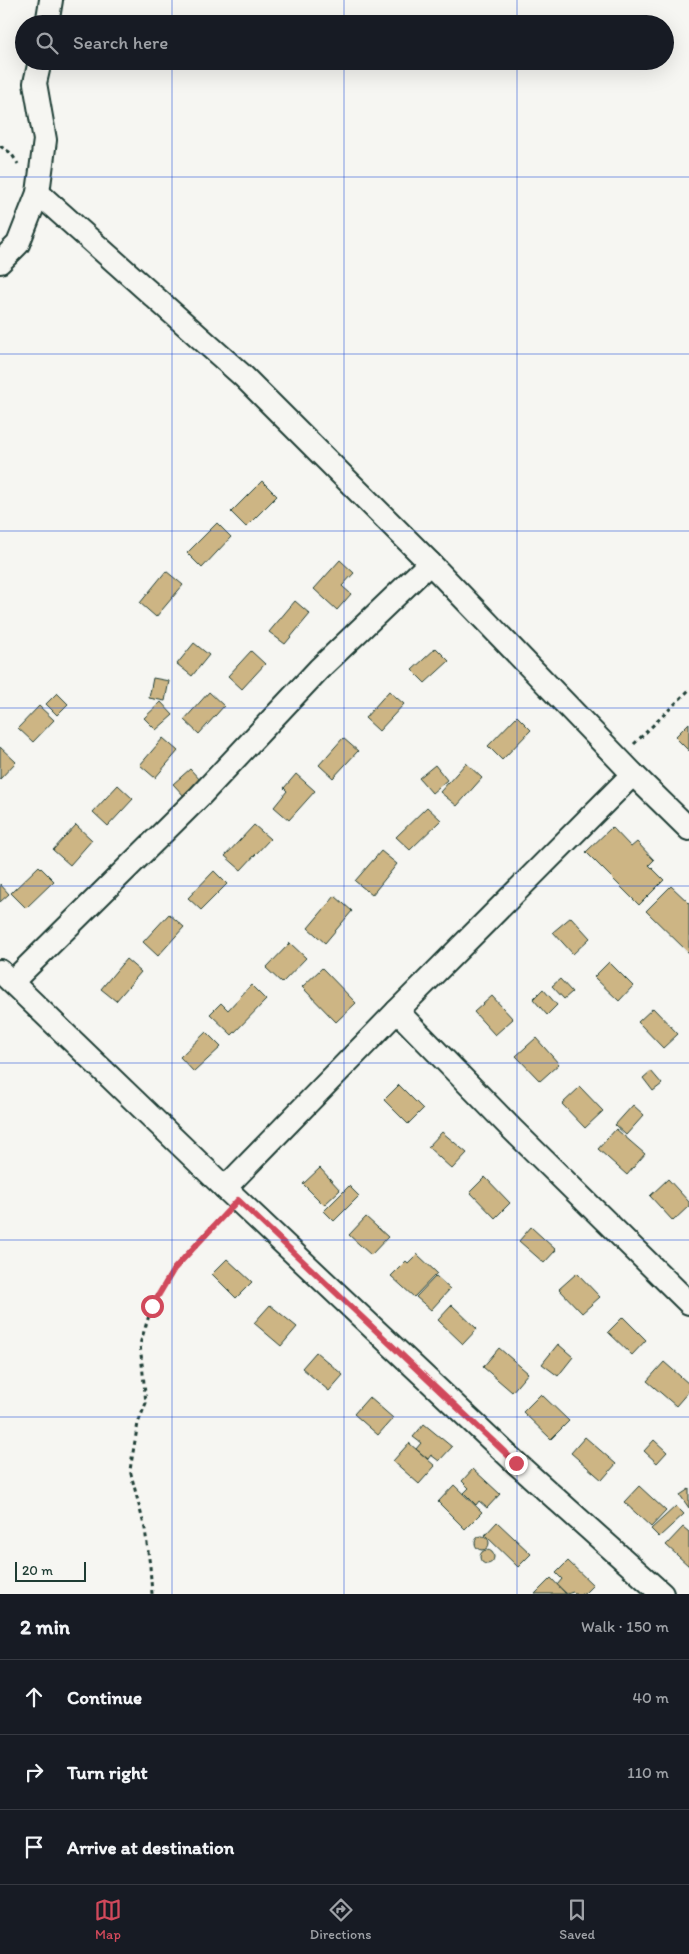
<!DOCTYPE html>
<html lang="en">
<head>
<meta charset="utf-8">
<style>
	:root { --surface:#171b24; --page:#242831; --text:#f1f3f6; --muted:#9ea1a6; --line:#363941; --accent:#d1495b }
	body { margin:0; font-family:Itim,sans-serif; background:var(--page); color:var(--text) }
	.scale { position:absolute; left:15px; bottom:12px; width:71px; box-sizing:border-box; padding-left:5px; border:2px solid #1f3d34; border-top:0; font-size:14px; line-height:18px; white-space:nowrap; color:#1f3d34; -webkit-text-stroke:4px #f6f6f2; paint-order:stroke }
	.stop { position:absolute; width:15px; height:15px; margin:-11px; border:4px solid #d1495b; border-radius:50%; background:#fff }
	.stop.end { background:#d1495b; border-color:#fff; box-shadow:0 1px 5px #0008 }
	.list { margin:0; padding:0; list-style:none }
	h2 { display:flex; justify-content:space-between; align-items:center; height:65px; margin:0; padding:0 20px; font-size:21px }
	h2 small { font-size:16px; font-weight:400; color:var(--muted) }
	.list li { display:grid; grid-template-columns:32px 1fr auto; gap:15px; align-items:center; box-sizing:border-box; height:75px; padding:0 20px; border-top:1px solid var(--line) }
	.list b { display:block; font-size:19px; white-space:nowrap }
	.list em { font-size:16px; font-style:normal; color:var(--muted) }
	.icon { flex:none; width:28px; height:28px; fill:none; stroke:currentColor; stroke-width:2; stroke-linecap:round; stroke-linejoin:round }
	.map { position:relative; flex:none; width:689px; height:1594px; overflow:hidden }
	.search { position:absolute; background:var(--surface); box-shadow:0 5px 20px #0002; left:15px; right:15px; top:15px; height:55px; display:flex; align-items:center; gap:12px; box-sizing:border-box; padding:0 18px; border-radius:28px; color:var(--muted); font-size:19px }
	.sheet { height:290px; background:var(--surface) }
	nav { display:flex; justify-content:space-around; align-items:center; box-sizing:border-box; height:70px; border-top:1px solid var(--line); background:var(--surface); font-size:14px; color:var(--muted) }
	nav a { display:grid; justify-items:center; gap:2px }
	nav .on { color:var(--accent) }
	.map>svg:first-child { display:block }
	.building { fill:#cdb584; stroke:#1f3d34 }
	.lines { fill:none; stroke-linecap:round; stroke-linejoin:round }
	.minor-casing { stroke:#1f3d34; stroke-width:26 }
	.path { stroke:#1f3d34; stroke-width:3; stroke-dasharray:4 4; stroke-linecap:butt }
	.minor { stroke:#f6f6f2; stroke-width:22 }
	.route { stroke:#d1495b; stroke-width:6 }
	.grid { fill:none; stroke:#1d4ed8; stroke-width:1; stroke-opacity:0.55 }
</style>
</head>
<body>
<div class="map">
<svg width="689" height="1594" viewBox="0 0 689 1594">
	<rect width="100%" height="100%" fill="#f6f6f2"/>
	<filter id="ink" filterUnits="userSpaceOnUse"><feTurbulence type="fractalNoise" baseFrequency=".02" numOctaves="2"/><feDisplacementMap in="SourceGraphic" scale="10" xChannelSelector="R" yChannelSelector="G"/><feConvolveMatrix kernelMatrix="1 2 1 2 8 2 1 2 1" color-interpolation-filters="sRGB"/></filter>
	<g filter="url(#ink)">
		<g class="building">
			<polygon points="262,481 277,496 246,527 231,512"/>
			<polygon points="217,523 231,537 202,568 187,553"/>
			<polygon points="340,560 354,573 342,586 351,594 337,610 314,589"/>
			<polygon points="166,571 183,585 156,617 140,603"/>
			<polygon points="295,601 310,614 285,644 269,632"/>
			<polygon points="194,643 209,655 192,676 177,664"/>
			<polygon points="436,648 449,661 425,683 412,670"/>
			<polygon points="251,651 265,664 242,689 228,676"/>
			<polygon points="153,678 169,681 165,701 149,698"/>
			<polygon points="389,691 404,704 379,731 365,718"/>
			<polygon points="209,692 224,706 199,734 184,720"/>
			<polygon points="57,693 68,704 57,715 46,704"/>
			<polygon points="161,702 173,715 156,730 144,718"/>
			<polygon points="39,706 54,720 33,742 18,728"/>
			<polygon points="517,716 531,730 502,760 488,746"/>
			<polygon points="689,723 689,751 675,737"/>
			<polygon points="163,738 178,751 155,778 140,765"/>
			<polygon points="343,738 358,751 333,778 319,765"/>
			<polygon points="0,747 16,762 0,779"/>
			<polygon points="466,763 482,778 457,806 440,792"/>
			<polygon points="435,765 447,780 432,793 419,778"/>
			<polygon points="190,769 202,782 185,797 173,784"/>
			<polygon points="296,774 315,791 289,820 274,807 287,791 284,788"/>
			<polygon points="118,785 133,799 108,826 93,812"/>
			<polygon points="427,807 441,820 410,850 396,837"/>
			<polygon points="76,825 92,840 70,865 53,850"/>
			<polygon points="254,825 270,839 241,870 225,856"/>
			<polygon points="612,827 631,847 637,842 654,860 649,865 664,880 639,905 586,852"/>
			<polygon points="381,851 397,864 372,895 355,881"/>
			<polygon points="39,866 54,881 26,908 11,893"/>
			<polygon points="214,871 227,884 201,910 188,898"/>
			<polygon points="0,884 9,894 0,902"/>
			<polygon points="671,886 689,903 689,953 646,911"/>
			<polygon points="335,896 352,911 325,943 308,928"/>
			<polygon points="169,914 184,927 158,956 143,942"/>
			<polygon points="571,917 590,938 573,954 553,932"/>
			<polygon points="290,943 306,958 282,983 266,968"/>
			<polygon points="126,959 141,972 116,1001 101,989"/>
			<polygon points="609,962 633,986 619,1001 594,977"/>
			<polygon points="322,968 356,1003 336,1022 302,987"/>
			<polygon points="560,979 572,992 564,999 552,986"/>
			<polygon points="251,985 266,1000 232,1035 210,1014 221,1003 228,1010"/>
			<polygon points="543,989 557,1005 547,1015 533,999"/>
			<polygon points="492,996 513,1019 495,1035 474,1012"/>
			<polygon points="653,1008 678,1034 663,1048 638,1022"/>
			<polygon points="206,1032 221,1047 194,1072 180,1057"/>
			<polygon points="536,1038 559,1064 540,1081 516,1056"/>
			<polygon points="651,1071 662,1084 653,1091 643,1078"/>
			<polygon points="399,1085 423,1109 408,1124 384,1100"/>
			<polygon points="580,1087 603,1111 585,1128 562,1104"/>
			<polygon points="633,1105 644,1115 626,1135 615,1125"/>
			<polygon points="616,1129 645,1154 627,1175 598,1149"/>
			<polygon points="442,1132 467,1153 452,1169 428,1147"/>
			<polygon points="320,1168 340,1190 324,1205 303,1184"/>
			<polygon points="485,1177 510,1203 495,1218 470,1192"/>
			<polygon points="668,1179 689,1202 689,1206 673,1221 650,1196"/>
			<polygon points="349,1186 359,1196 334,1221 324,1211"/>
			<polygon points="366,1217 388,1237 371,1255 349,1235"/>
			<polygon points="531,1227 556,1250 544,1263 519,1241"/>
			<polygon points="417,1254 437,1273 414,1297 391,1276 406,1261 408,1263"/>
			<polygon points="227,1259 252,1282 236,1298 212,1274"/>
			<polygon points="577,1273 600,1297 582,1313 559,1289"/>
			<polygon points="436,1276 450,1289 431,1310 416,1297"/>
			<polygon points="270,1305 297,1327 281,1346 254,1323"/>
			<polygon points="452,1305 477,1329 463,1344 438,1320"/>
			<polygon points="623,1317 646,1340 632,1355 608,1332"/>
			<polygon points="558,1344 573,1357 558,1376 542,1364"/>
			<polygon points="499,1348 528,1373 512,1392 483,1367"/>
			<polygon points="316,1352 343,1375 329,1391 302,1368"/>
			<polygon points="664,1362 689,1384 689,1391 676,1406 647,1381"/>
			<polygon points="541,1394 569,1421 551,1439 523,1412"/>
			<polygon points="369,1397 393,1418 378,1435 354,1414"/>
			<polygon points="424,1424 452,1447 439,1461 431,1455 428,1459 416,1449 421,1443 413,1437"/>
			<polygon points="585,1437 616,1464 602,1480 571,1453"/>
			<polygon points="654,1440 667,1452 657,1463 644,1451"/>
			<polygon points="409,1443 435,1466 419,1484 393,1461"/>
			<polygon points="473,1469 500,1494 487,1508 479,1501 476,1505 464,1493 469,1488 462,1481"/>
			<polygon points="454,1485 482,1512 465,1529 438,1502"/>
			<polygon points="639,1486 666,1511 651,1527 624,1502"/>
			<polygon points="689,1489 689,1508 680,1495"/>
			<polygon points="676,1506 684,1514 659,1537 651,1529"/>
			<polygon points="497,1522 531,1554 518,1567 485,1535"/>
			<polygon points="683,1527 689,1532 689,1566 666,1545"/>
			<circle cx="482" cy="1543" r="7"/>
			<circle cx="487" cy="1557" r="7"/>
			<polygon points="568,1561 593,1585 584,1594 575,1594 573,1592 567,1594 557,1585 562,1579 556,1573"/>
			<polygon points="551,1578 566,1594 535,1594"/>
		</g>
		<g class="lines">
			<g class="minor-casing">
				<g id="minor">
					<polyline points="47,24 51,0"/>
					<polyline points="38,193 243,376 430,563 633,774 689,829"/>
					<polyline points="0,262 18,244 38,193 45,140 35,83 40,61"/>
					<polyline points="0,971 225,1188 516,1463 662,1594"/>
					<polyline points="12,982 200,796 319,669 430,563"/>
					<polyline points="397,1011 512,1129 689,1303"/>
					<polyline points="225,1188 397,1011 633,774"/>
				</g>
			</g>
			<g class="path">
				<polyline points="0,146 11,153 18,164"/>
				<polyline points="634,744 689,690"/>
				<polyline points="152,1594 150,1566 145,1529 130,1470 138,1423 146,1403 140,1344 152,1306 174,1269 222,1217"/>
			</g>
			<use href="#minor" class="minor"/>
		</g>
	</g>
	<g class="lines" filter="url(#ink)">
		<polyline class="route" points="152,1306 174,1269 238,1200 516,1463"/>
	</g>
	<path class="grid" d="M172,0V24M344,0V24M517,0V24M172,61V1594M344,61V1594M517,61V1594M0,177H689M0,354H689M0,531H689M0,708H689M0,886H689M0,1063H689M0,1240H689M0,1417H689"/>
</svg>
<div class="scale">20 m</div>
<div class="stop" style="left:152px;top:1306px"></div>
<div class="stop end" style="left:516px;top:1463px"></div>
<div class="search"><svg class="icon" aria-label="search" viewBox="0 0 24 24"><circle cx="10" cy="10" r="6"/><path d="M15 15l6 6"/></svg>Search here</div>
</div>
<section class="sheet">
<h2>2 min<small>Walk · 150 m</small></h2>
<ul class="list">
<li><svg class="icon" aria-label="ahead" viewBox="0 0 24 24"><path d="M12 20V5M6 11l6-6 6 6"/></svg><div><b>Continue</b></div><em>40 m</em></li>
<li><svg class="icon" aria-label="right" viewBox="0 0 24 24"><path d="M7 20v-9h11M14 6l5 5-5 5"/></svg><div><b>Turn right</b></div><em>110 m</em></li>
<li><svg class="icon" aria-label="arrive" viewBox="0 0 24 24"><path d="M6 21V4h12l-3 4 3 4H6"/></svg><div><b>Arrive at destination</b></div></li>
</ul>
</section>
<nav>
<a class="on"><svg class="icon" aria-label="map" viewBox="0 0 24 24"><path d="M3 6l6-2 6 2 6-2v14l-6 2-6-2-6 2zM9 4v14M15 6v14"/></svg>Map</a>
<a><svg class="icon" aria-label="directions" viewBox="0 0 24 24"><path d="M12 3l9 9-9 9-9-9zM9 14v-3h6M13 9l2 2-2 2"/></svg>Directions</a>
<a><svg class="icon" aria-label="saved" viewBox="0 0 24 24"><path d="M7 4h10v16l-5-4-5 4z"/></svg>Saved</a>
</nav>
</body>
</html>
